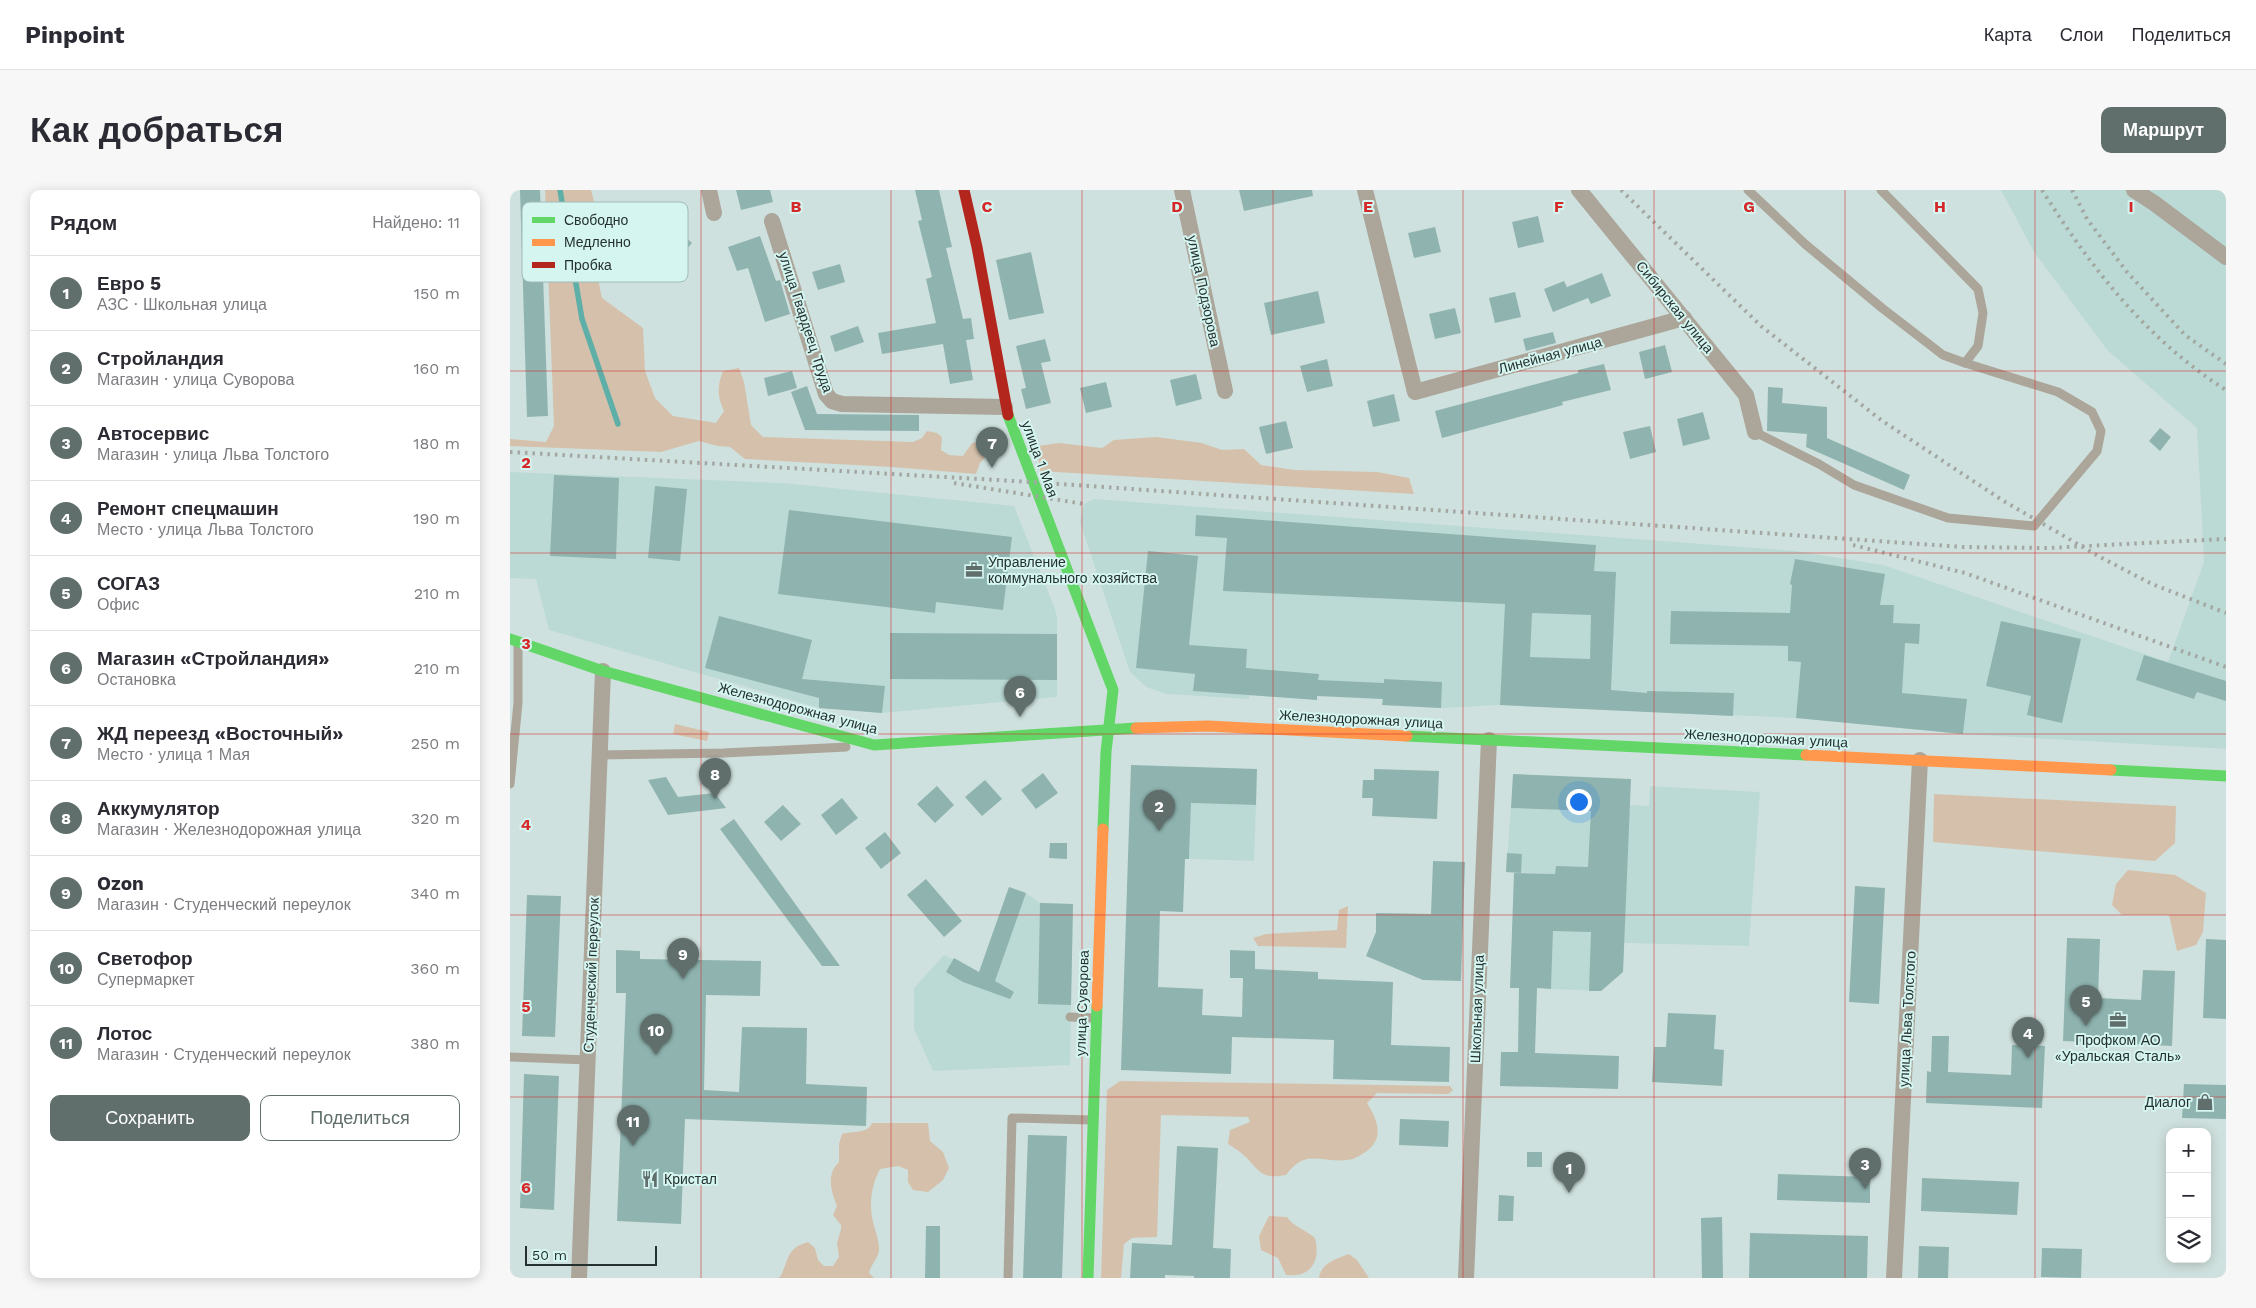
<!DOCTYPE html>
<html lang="ru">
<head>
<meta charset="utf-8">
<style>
	:root { --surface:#fff; --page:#f7f7f7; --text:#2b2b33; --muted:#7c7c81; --line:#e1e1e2; --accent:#606f6c }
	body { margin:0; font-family:"Work Sans",sans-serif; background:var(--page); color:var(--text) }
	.controls { position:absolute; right:15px; bottom:15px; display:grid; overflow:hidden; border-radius:10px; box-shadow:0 2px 12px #0003 }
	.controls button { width:45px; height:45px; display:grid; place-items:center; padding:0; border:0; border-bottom:1px solid var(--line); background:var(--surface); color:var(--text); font:25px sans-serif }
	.scale { position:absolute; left:15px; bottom:12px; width:132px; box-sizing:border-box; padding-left:5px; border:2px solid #25312f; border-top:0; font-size:14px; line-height:18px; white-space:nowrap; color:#25312f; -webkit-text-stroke:4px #d5f5f1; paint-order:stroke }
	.you { position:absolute; left:1068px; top:611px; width:18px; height:18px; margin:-12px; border:4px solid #fff; border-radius:50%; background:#1a73e8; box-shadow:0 0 0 8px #1a73e833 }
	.badge { display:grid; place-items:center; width:32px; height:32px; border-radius:50%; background:var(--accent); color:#fff; font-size:16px; font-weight:700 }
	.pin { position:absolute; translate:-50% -41px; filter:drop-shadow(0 1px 2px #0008) }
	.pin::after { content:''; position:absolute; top:26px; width:18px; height:15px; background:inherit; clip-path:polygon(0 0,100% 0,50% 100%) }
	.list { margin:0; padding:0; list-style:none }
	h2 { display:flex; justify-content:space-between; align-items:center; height:65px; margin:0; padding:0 20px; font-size:21px }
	h2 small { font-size:16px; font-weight:400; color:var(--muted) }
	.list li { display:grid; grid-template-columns:32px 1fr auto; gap:15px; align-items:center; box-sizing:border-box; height:75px; padding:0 20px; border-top:1px solid var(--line) }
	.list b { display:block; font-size:19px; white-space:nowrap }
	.list p { margin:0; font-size:16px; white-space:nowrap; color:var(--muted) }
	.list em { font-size:16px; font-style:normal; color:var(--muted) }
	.actions { display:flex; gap:10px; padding:15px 20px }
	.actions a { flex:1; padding:11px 0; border:1px solid var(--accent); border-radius:10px; text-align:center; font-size:18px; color:var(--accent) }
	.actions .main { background:var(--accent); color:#fff }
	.icon { flex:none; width:28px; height:28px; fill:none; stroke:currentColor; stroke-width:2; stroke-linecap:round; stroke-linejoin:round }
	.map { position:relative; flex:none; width:1716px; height:1088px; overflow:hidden; border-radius:10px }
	header { display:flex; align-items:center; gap:30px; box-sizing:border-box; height:70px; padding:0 25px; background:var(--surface); border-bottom:1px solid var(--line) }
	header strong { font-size:24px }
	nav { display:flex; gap:28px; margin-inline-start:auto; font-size:18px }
	.intro { display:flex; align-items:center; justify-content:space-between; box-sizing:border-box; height:120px; padding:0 30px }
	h1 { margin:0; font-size:35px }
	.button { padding:12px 22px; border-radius:10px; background:var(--accent); color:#fff; font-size:18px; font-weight:700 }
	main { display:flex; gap:30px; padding:0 30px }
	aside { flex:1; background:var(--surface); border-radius:10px; box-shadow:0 2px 12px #0003 }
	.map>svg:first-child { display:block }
	.built { fill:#bcdad5 }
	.green { fill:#d5c1ab }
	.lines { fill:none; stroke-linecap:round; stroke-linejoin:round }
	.stream { stroke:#5eafa7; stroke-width:5.5 }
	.building { fill:#8fb4b0; fill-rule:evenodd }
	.lane { stroke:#aba59a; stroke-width:9 }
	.street { stroke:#aba59a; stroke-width:16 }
	.fast { stroke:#63d668; stroke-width:11 }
	.slow { stroke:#ff974d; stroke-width:11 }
	.jam { stroke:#b3261e; stroke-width:11 }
	.rail { stroke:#a3a7a2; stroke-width:4; stroke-dasharray:2.5 5; stroke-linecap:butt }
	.grid { fill:none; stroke:#d62828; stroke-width:1; stroke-opacity:0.55 }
	.labels { text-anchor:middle; stroke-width:4; stroke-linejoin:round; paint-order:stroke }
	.street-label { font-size:14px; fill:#25312f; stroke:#d5f5f1 }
	.poi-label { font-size:14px; fill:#25312f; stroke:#d5f5f1; text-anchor:start }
	.key { fill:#d5f5f1; stroke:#a0bab7; stroke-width:1 }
	.key-label { font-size:14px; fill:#25312f }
	.grid-label { font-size:16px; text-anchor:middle; font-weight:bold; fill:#d62828; stroke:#d5f5f1; stroke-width:4; stroke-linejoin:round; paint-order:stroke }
</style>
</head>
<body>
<header>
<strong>Pinpoint</strong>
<nav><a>Карта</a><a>Слои</a><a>Поделиться</a></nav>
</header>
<div class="intro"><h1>Как добраться</h1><a class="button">Маршрут</a></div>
<main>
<aside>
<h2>Рядом<small>Найдено: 11</small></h2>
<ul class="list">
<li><span class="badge">1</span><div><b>Евро 5</b><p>АЗС · Школьная улица</p></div><em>150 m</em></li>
<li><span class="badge">2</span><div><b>Стройландия</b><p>Магазин · улица Суворова</p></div><em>160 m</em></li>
<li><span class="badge">3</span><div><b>Автосервис</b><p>Магазин · улица Льва Толстого</p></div><em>180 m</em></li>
<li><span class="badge">4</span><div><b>Ремонт спецмашин</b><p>Место · улица Льва Толстого</p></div><em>190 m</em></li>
<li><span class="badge">5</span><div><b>СОГАЗ</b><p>Офис</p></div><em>210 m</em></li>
<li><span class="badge">6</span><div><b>Магазин «Стройландия»</b><p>Остановка</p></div><em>210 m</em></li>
<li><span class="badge">7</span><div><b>ЖД переезд «Восточный»</b><p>Место · улица 1 Мая</p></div><em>250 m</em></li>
<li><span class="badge">8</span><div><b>Аккумулятор</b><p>Магазин · Железнодорожная улица</p></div><em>320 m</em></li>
<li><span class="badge">9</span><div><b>Ozon</b><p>Магазин · Студенческий переулок</p></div><em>340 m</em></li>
<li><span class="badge">10</span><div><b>Светофор</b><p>Супермаркет</p></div><em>360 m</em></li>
<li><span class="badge">11</span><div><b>Лотос</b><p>Магазин · Студенческий переулок</p></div><em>380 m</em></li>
</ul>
<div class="actions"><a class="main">Сохранить</a><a>Поделиться</a></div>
</aside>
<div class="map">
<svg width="1716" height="1088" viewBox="0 0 1716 1088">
	<rect width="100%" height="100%" fill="#cfe1de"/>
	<g class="built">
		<polygon points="1491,0 1716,0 1716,559 1453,544 1286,528 990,515 931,518 872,515 872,509 808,502 807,510 740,505 739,509 657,504 636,497 620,482 570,332 574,314 584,309 1286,361 1373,375 1658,472 1694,372 1687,238 1598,161 1524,62"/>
		<polygon points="0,282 273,293 504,316 545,419 547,428 547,507 372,523 309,518 39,440 26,389 0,388"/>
		<polygon points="1140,596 1250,602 1239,756 1114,753 1113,782 1091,801 1041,799 1045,684 996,682 1001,618 1120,623 1120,615 1139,616"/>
		<polygon points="681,613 746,615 744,671 679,669"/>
		<polygon points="499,697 516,703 530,713 563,714 560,875 423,881 404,839 404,798 434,765 469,782"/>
	</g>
	<g class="green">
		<path d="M35,0H81L97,60C84,78 88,88 92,108L133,138L135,181L145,208L163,226L206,233L214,221C207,206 207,196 213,181L229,178L234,192L241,235L253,247L403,252L412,248L417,241L427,243L432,247L431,260L439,265L453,266L462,253L472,252L479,256L481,261L470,273L466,284L382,277L235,269L220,257L208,256L189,251L151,262L0,256V249L36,252L44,236Z"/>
		<polygon points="646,247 692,253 712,260 734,259 751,275 784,280 867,282 899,288 904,304 530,281 527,256 549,253 592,258 604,250"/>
		<polygon points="165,534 199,542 197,551 163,544"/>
		<polygon points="1424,604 1666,616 1665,653 1645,671 1423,652"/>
		<polygon points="1618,680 1665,685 1696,703 1693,742 1686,755 1667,761 1659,725 1612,725 1602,715 1606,694"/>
		<polygon points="838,716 836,758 748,756 743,748 756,744 827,740 829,720"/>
		<path d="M610,891L940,896L943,900L938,904L867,903L857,913C867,929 875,947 857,961C851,965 844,970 836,970C824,972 809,967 797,969C788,971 781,978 776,985C754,989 751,984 738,969C732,963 725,958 718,954L720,940L740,932L738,927L651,925L647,1047L622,1048L614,1054L611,1088H591L597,900Z"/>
		<path d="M362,933H418L420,951L433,962L439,978L433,990L418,1002L403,1000L398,992V980L388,976L370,979C361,996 359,1014 363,1032C365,1040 369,1050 369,1059C369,1068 361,1074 359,1083L364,1088H267L270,1087C280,1069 275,1059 298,1052L305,1058L308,1070L314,1076H323L329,1067L327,1053L331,1039V1035L323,1025L327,1016C321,1001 316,984 329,972V954L332,944C342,941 358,944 362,933Z"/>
		<path d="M759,1026L777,1027C784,1037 796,1040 805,1048C811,1071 801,1088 776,1085L768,1068L751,1060L749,1046Z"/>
		<path d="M839,1064L847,1070L859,1088H809C811,1073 826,1069 839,1064Z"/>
	</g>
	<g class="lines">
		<polyline class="stream" points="50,0 72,129 108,234"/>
	</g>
	<g class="building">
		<polygon points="10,0 30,0 38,226 17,227"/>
		<polygon points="226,0 260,0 263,12 231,20"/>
		<polygon points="405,0 429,0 442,57 436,58 453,129 461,128 464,149 456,150 463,190 440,194 433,154 372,164 368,143 426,133 416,89 422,87 408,31 412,30"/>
		<polygon points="729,0 802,0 803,6 734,21"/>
		<polygon points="1028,26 1034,52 1008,58 1002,32"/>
		<polygon points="163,36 182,53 167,70 148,52"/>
		<polygon points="925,37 931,62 904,68 898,43"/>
		<polygon points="250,46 266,91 270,90 280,124 255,132 238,78 227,81 218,57"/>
		<polygon points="521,62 534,123 499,130 486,70"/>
		<polygon points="330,74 335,92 308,100 302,82"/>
		<polygon points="1092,83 1101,106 1081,114 1078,108 1043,122 1034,99 1054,91 1057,97"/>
		<polygon points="808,101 815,133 761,145 754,113"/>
		<polygon points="1005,102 1011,127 985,133 979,108"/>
		<polygon points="945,118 951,143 925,149 919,124"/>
		<polygon points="348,136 354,152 325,162 320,146"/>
		<polygon points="1043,142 1046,153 1016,161 1013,149"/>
		<polygon points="535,149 541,171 531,173 541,213 516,219 511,199 516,198 506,156"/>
		<polygon points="1155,155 1162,182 1135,189 1129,162"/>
		<polygon points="817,169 823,196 797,202 790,176"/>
		<polygon points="1094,174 1101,200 1052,212 1053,215 932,248 925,221 1068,183 1068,180"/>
		<polygon points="282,181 287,198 258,206 254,188"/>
		<polygon points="686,184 692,209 666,216 660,190"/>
		<polygon points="596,192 602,217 576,223 570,198"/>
		<polygon points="297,196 307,224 409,225 409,241 295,240 281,202"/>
		<polygon points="1258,197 1273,198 1272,213 1317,217 1317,248 1400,285 1394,300 1296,257 1297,244 1257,241"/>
		<polygon points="884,204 890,231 863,237 857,211"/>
		<polygon points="1193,222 1200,249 1173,256 1167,229"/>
		<polygon points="776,231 783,258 756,264 749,237"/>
		<polygon points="1140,236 1146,262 1120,269 1113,242"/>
		<polygon points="1650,238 1661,247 1650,261 1639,251"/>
		<polygon points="44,285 109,288 106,369 40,366"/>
		<polygon points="145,296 177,299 170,371 138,368"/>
		<polygon points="279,320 502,347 493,420 426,412 425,423 268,404"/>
		<path d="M686,325L1086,355L1084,381L1106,382L1101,500L1137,503V501L1224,503L1223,526L990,515L995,414L713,401L717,348L685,346ZM1022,423L1081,425L1080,469L1020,467Z"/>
		<polygon points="638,361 688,366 679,455 737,459 736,478 809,484 808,490 874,493 874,489 932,492 931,518 872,515 873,509 807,506 807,510 683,501 685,484 626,478"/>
		<polygon points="1285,369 1375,384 1370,415 1384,415 1383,433 1410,434 1409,454 1395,453 1392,503 1457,509 1453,544 1286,528 1291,472 1278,471 1278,456 1160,454 1161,421 1280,423 1282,395 1280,394"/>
		<polygon points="209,426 302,450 292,489 375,496 372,523 309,518 309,508 195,478"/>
		<polygon points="1491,431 1571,449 1552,533 1517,525 1521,506 1476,496"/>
		<polygon points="380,443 547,444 547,490 380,489"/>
		<polygon points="1634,465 1716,491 1716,511 1687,502 1684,509 1626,490"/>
		<polygon points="621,575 747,579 746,615 681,613 679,669 675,669 673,722 650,721 648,797 693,799 692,825 732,827 733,788 720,788 720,760 745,761 745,779 808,782 808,789 883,792 881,855 940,857 939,892 823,889 824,850 722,847 721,884 611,880"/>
		<polygon points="864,579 929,581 927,629 862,626 863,608 852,608 853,590 864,590"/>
		<polygon points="533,583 548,603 526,619 511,600"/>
		<polygon points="1003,584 1121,589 1113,782 1091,801 1079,801 1081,742 1043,741 1041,799 1027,798 1025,863 1109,866 1108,899 990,896 991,862 1008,862 1009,798 1000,798 1004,683 1045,684 1046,676 1078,677 1081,621 1001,618"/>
		<polygon points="156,587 168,607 205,603 216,618 158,625 138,590"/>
		<polygon points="475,590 492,609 472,626 455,607"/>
		<polygon points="427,596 444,615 425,633 407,614"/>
		<polygon points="332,608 348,628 326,645 311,625"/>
		<polygon points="273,615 291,634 271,651 254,632"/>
		<polygon points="224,629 232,640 330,776 312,776 210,639"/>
		<polygon points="375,642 391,663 371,679 355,658"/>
		<polygon points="540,653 557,653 557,669 539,668"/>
		<polygon points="997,663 1012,664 1011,683 996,682"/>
		<polygon points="923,671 955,672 951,791 913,790 856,766 866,742 866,723 921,724"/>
		<polygon points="416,689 452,731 434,747 397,705"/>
		<polygon points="1345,696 1375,698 1369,814 1339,812"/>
		<polygon points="499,697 516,703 485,791 504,802 500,809 453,792 436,782 444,768 469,782"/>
		<polygon points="17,705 51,706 45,847 12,846"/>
		<polygon points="530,713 563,714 561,815 528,814"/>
		<polygon points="1557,748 1590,749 1588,808 1631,810 1633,780 1665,781 1662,856 1553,851"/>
		<polygon points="1696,749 1716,750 1716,829 1693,828"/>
		<polygon points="106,760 130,761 130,769 251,771 250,806 196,805 194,900 229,902 232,837 297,838 296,894 357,897 356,936 175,929 171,1034 107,1031 116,803 106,803"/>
		<polygon points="1158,823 1206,825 1204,859 1214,860 1212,896 1142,892 1144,857 1156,857"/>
		<polygon points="1422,846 1439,846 1438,882 1501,885 1502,855 1535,856 1532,918 1416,913 1417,881 1421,882"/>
		<polygon points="14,884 49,886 44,1020 10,1018"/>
		<polygon points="1674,894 1716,895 1716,929 1672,928"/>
		<polygon points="890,929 939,931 938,957 889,955"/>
		<polygon points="518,945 557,946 552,1088 513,1088"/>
		<polygon points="667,956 708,958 703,1058 721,1059 720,1088 684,1088 684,1086 655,1085 655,1088 620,1088 622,1053 662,1055"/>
		<rect x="1017" y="962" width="15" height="15"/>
		<polygon points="1268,984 1360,987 1360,1013 1267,1010"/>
		<polygon points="1412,988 1509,992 1507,1025 1411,1021"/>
		<polygon points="989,1005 1004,1006 1003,1031 988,1031"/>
		<polygon points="1212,1027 1213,1088 1192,1088 1191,1028"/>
		<polygon points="416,1036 430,1036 430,1088 415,1088"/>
		<polygon points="1240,1043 1358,1046 1357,1088 1239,1088"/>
		<polygon points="1409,1056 1439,1057 1438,1088 1408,1088"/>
		<polygon points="1532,1058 1572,1059 1571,1088 1531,1087"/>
	</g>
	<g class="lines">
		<g class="lane">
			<polyline points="1238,0 1295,54 1372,118 1433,165 1455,173 1468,156 1473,123 1468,99 1371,0"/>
			<polyline points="1245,242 1309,274 1344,295 1438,328 1524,336 1587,261 1591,241 1582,222 1548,202 1455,173"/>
			<polyline points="89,565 214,563 336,557"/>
			<polyline points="0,594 8,513 8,453"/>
			<polyline points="560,827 585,828"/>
			<polyline points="0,867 78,870"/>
			<polyline points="498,1088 502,928 582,930"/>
		</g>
		<g class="street">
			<polyline points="199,0 204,23"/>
			<polyline points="672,0 715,201"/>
			<polyline points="855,0 905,202 1174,128"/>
			<polyline points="1069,0 1236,205 1245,242"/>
			<polyline points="1624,0 1644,13 1716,67"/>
			<polyline points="262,31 316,204 322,211 332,214 495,217"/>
			<polyline points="69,1088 93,481"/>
			<polyline points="956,1088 979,550"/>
			<polyline points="1384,1088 1410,570"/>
		</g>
		<g class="fast">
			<polyline points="498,225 603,500 596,562 593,639"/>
			<polyline points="0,449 93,481 364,555 626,538"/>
			<polyline points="897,546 1296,565"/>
			<polyline points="1601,580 1716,586"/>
			<polyline points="578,1088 587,816"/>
		</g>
		<g class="slow">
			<polyline points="626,538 698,536 897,546"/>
			<polyline points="1296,565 1601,580"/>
			<polyline points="587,816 593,639"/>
		</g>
		<polyline class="jam" points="454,0 467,57 498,225"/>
		<g class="rail">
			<polyline points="1111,0 1251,136 1371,230 1492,310 1590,367 1642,394 1716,423"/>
			<path d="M1532,0C1582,79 1636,149 1716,200"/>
			<polyline points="1562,0 1577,29 1617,82 1675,145 1716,174"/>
			<polyline points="0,262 522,292 1453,357 1537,358 1716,349"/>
			<polyline points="444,293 574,314"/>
			<polyline points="1343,355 1455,383 1716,477"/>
		</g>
	</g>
	<path class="grid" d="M191,0V1088M381,0V1088M572,0V1088M763,0V1088M953,0V1088M1144,0V1088M1335,0V1088M1525,0V1088M0,181H1716M0,363H1716M0,544H1716M0,725H1716M0,907H1716"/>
	<defs>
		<g id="office-bare" transform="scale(1.35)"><path d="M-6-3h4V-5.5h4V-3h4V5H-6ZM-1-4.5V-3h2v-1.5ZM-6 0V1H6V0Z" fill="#606f6c" stroke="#d5f5f1" stroke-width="2.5" paint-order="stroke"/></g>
		<g id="shop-bare" transform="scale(1.35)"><path d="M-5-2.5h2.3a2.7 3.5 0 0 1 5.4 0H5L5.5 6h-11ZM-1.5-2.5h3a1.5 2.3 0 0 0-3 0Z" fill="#606f6c" stroke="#d5f5f1" stroke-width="2.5" paint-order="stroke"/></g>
		<g id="restaurant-bare" transform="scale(1.35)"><path d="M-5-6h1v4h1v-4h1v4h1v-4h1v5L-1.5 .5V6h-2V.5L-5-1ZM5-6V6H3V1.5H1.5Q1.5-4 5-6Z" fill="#606f6c" stroke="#d5f5f1" stroke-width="2.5" paint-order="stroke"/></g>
	</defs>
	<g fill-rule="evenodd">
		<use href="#office-bare" x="464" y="380"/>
		<use href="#office-bare" x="1608" y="830"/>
		<use href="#shop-bare" x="1695" y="912"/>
		<use href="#restaurant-bare" x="140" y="989"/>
	</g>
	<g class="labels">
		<g class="street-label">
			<text transform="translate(694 101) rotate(78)" y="5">улица Подзорова</text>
			<text transform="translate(1165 117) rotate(51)" y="5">Сибирская улица</text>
			<text transform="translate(296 132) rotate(72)" y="5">улица Гвардеец Труда</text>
			<text transform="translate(1040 165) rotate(-15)" y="5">Линейная улица</text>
			<text transform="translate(530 269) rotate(70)" y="5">улица 1 Мая</text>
			<text transform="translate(288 518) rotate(15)" y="5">Железнодорожная улица</text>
			<text transform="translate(851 529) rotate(3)" y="5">Железнодорожная улица</text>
			<text transform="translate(1256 548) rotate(3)" y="5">Железнодорожная улица</text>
			<text transform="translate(81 785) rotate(-88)" y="5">Студенческий переулок</text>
			<text transform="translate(572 813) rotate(-88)" y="5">улица Суворова</text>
			<text transform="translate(967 819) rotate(-88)" y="5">Школьная улица</text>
			<text transform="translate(1397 829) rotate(-87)" y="5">улица Льва Толстого</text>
		</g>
		<g class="poi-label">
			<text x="478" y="377">Управление<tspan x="478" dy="16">коммунального хозяйства</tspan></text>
			<text x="1608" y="855" text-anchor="middle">Профком АО<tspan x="1608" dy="16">«Уральская Сталь»</tspan></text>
			<text x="1681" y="917" text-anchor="end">Диалог</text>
			<text x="154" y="994">Кристал</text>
		</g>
	</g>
	<rect x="12" y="12" width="166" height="80" rx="8" class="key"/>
	<rect x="22" y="27" width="23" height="6" fill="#63d668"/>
	<rect x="22" y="49" width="23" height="7" fill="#ff974d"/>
	<rect x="22" y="72" width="23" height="6" fill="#b3261e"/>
	<g class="key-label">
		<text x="54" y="35">Свободно</text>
		<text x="54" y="57">Медленно</text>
		<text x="54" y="80">Пробка</text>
	</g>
	<g class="grid-label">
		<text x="286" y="22">B</text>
		<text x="477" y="22">C</text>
		<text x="667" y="22">D</text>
		<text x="858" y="22">E</text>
		<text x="1049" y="22">F</text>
		<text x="1239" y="22">G</text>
		<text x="1430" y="22">H</text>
		<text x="1621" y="22">I</text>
		<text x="16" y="278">2</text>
		<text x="16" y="459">3</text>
		<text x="16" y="640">4</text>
		<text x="16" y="822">5</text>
		<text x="16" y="1003">6</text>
	</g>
</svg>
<div class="controls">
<button>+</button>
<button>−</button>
<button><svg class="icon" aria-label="layers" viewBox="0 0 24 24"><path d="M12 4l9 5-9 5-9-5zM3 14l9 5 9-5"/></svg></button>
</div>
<div class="scale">50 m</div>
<div class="you"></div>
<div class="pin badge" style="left:1059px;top:1003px">1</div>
<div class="pin badge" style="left:649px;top:641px">2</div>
<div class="pin badge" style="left:1355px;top:999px">3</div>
<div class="pin badge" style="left:1518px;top:868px">4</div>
<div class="pin badge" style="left:1576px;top:836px">5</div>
<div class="pin badge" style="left:510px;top:527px">6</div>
<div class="pin badge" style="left:482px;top:278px">7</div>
<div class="pin badge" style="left:205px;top:609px">8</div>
<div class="pin badge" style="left:173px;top:789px">9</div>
<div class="pin badge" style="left:146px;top:865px">10</div>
<div class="pin badge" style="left:123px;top:956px">11</div>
</div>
</main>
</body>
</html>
